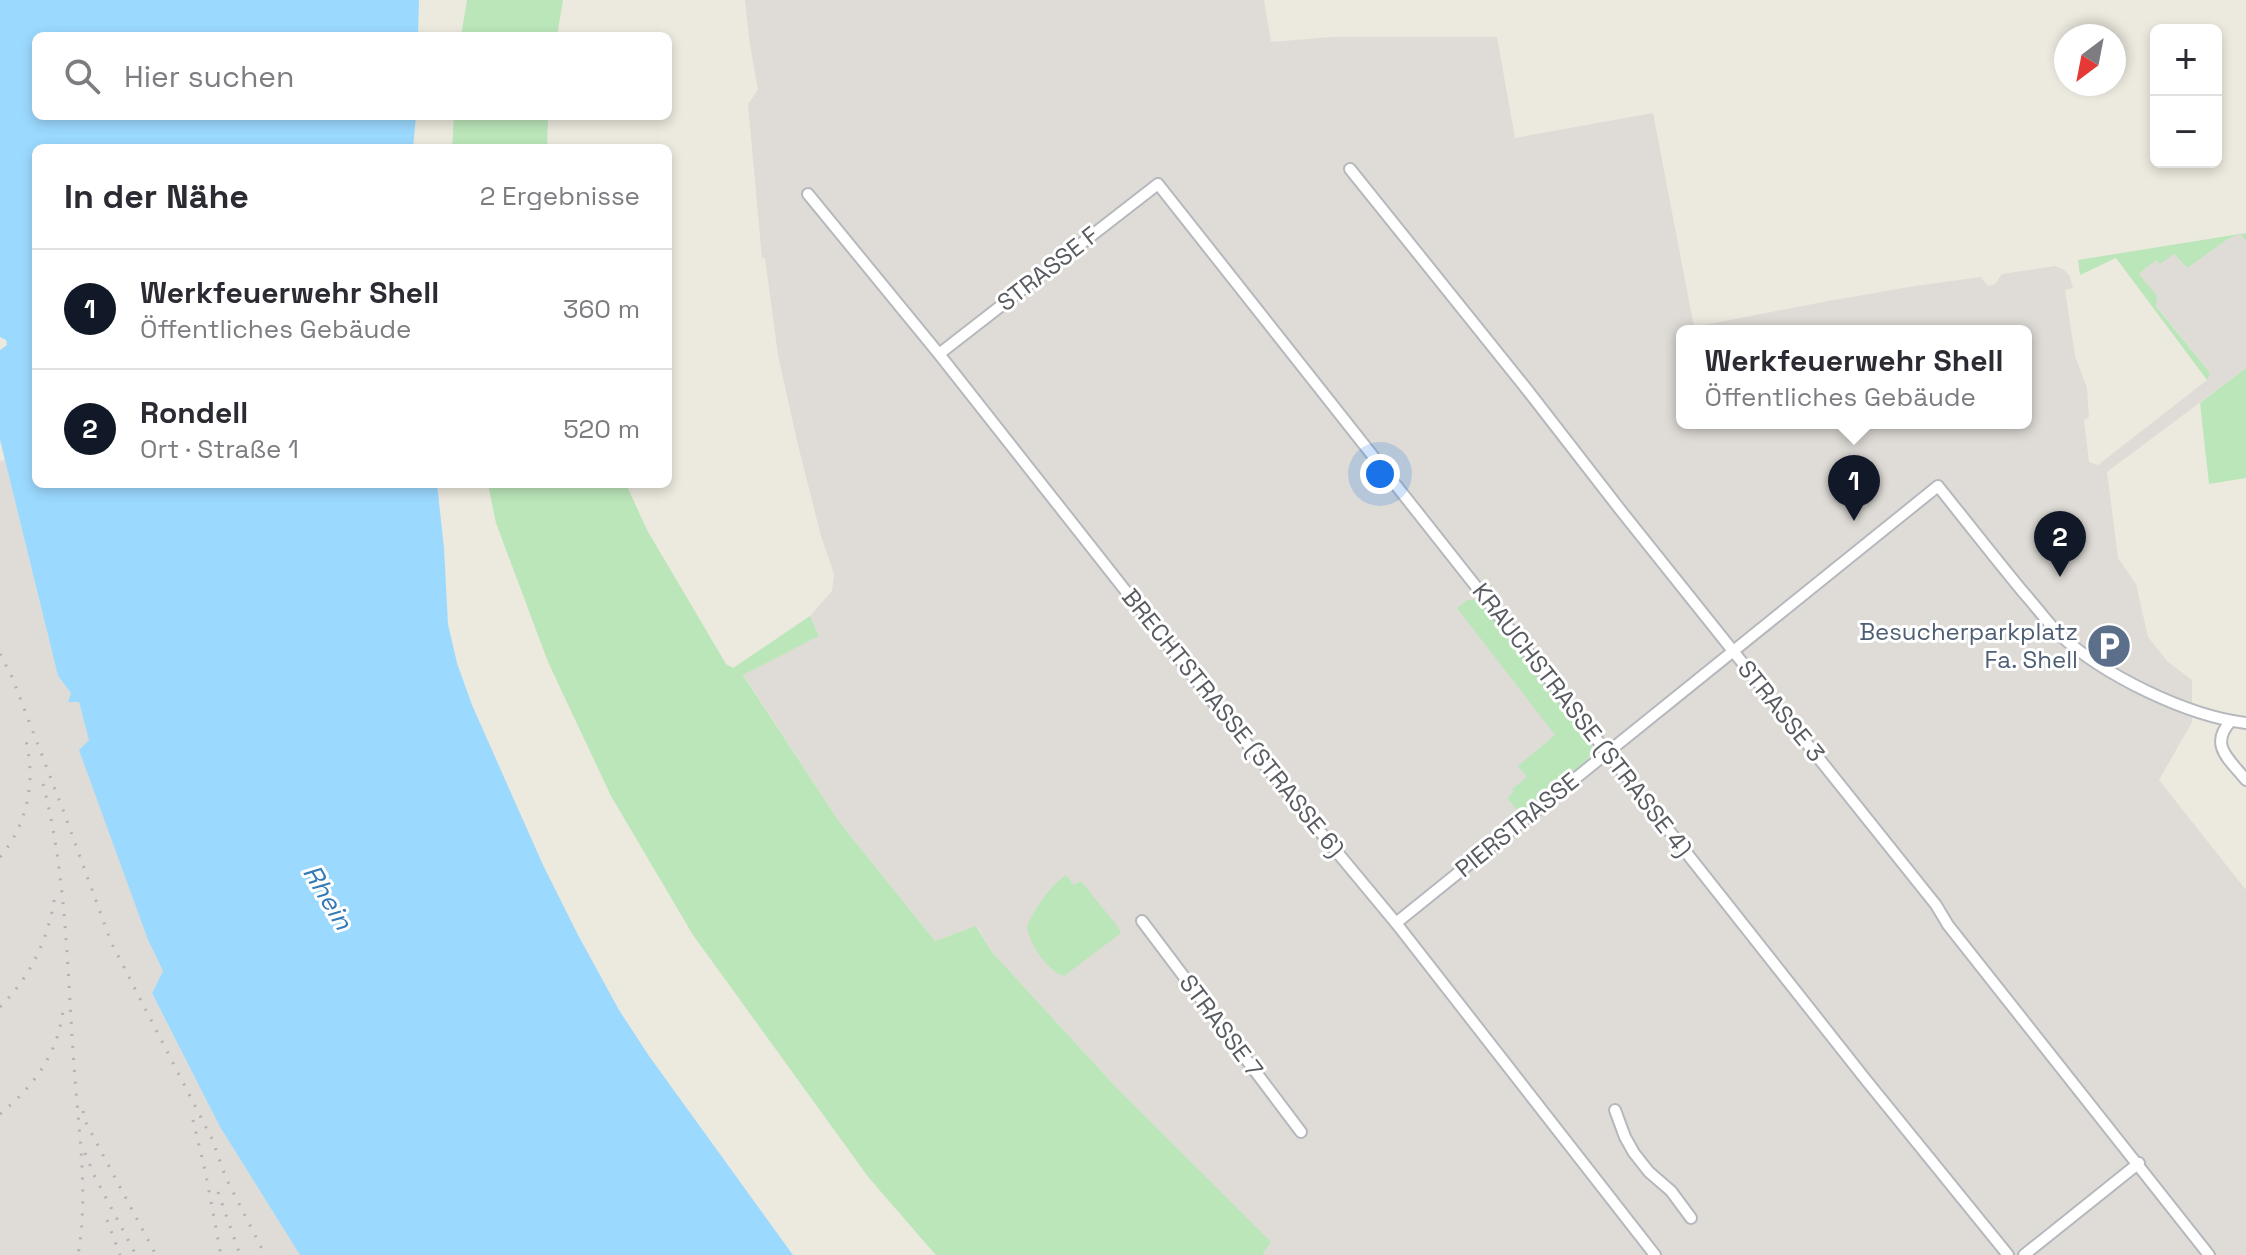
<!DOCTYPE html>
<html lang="de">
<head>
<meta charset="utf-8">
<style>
	:root { --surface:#fff; --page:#f7f7f7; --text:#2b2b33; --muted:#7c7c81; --line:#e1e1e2; --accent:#111827 }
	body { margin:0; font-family:"Space Grotesk",sans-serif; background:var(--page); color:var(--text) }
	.controls { position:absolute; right:24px; top:24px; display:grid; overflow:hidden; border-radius:12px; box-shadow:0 4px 12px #0003 }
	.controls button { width:72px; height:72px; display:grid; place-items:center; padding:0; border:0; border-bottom:2px solid var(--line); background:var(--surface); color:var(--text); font:40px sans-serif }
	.compass { position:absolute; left:2054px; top:24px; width:72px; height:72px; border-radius:50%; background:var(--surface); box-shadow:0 4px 12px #0003; rotate:212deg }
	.you { position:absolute; left:1380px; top:474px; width:28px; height:28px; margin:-20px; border:6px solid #fff; border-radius:50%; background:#1a73e8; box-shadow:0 0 0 12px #1a73e833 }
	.badge { display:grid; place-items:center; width:52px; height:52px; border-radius:50%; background:var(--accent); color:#fff; font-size:26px; font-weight:700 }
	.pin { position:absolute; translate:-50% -66px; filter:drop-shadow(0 2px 4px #0008) }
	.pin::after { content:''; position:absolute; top:42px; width:28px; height:24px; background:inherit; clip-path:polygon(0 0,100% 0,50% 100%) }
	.popup { position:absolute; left:1676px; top:325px; width:356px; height:104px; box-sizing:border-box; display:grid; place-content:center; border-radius:12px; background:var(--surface); filter:drop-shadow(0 2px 6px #0005); font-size:26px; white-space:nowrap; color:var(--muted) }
	.popup b { font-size:30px; color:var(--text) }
	.popup::after { content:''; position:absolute; left:50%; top:100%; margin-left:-16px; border:16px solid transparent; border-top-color:var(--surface) }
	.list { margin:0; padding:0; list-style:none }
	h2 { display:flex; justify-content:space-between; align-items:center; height:104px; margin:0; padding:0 32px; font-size:34px }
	h2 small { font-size:26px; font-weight:400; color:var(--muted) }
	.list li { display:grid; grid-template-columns:52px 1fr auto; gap:24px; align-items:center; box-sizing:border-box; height:120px; padding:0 32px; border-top:2px solid var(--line) }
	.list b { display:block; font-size:30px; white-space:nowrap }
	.list p { margin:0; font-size:26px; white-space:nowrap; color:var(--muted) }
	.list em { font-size:26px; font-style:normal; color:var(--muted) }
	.icon { flex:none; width:44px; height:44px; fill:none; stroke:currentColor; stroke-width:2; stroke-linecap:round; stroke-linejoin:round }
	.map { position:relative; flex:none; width:2246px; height:1255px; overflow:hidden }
	.search { position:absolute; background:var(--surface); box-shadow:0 4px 12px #0003; left:32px; top:32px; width:640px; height:88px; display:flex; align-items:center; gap:20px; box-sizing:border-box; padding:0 28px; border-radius:12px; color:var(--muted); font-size:30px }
	.panel { position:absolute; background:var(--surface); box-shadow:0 4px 12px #0003; left:32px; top:144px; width:640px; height:344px; border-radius:12px }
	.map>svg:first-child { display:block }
	.industrial { fill:#dfdcd7; fill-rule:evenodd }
	.green { fill:#bbe6b9 }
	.water { fill:#9cd9ff }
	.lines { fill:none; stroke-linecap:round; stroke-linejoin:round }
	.minor-casing { stroke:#b5b8bd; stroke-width:14 }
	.minor { stroke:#fff; stroke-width:10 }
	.rail { stroke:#b1b2b2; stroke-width:3; stroke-dasharray:2 10; stroke-linecap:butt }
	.labels { text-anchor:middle; stroke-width:6; stroke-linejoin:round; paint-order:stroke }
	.street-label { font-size:24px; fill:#585c61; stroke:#fff }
	.service-label { font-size:24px; fill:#4e5e75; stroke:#fff; text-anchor:end }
	.water-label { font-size:26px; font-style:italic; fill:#357ab6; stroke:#fff }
</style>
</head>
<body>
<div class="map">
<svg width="2246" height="1255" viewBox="0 0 2246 1255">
	<rect width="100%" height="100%" fill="#ece9df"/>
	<g class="industrial">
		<path d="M745,0H1264L1271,42L1332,37H1497L1515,138L1653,113L1694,327L1823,302L1915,286L1981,277L1988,286L1995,284L2002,274L2055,266L2064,270L2069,275L2073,288L2065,290L2075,356L2087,388L2089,417L2084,420L2089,462L2098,465L2207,380L2210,373L2156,305V296L2139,274L2156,260L2174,254L2186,268L2228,239L2240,233L2246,241V368L2107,472L2118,558L2136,584L2148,637L2167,661L2192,680V722L2159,780L2246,890V1255H1265L1263,1253L1270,1242L1114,1085L992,952L977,926L935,941L840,823L743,674L819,636L810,616L832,591L834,574L821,536L797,441L778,355L765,258H762L748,104L758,90L750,45ZM1682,331H2026V423H1682Z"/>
		<polygon points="5,460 58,676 79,702 90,740 80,750 148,940 163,971 152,993 220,1127 300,1255 0,1255 0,461"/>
	</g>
	<g class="green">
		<polygon points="467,0 563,0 557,36 461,36"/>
		<polygon points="454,116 548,116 547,148 452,148"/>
		<polygon points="2246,233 2246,241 2240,234 2228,239 2187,268 2174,254 2160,264 2156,260 2139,274 2157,296 2156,306 2210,373 2207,380 2116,258 2080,275 2078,260"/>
		<polygon points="2246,368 2246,478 2209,484 2200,403"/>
		<polygon points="488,484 626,484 647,530 726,664 733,668 810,616 819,636 743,675 840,823 935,941 976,926 992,952 1114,1085 1271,1242 1263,1253 1265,1255 936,1255 934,1253 869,1178 693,935 611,796 548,662 496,523"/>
		<path d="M1479,599L1590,738C1594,749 1592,755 1584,763L1522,812L1518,811L1507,798L1514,792L1512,789L1527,777L1518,766L1555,735L1457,608L1467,600Z"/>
		<path d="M1066,875L1074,885L1081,881L1118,927L1121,933L1064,976C1047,971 1030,944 1027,927C1034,909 1050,886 1066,875Z"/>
	</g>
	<polygon class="water" points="0,0 419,0 418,36 36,36 36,116 416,116 413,148 36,148 36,484 437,484 444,548 448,624 457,663 472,705 543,865 578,935 619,1010 649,1056 793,1255 300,1255 220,1127 152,993 163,971 148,940 79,750 89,740 79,702 68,702 71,693 58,676 0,440 0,350 7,345 6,340 0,337"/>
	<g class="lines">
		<g class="minor-casing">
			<g id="minor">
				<polyline points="1350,169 1525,387 1622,512 1936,905 1948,925 2209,1255"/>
				<polyline points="808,194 939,354 1229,722 1396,923 1655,1255"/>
				<polyline points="939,354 1158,184 1866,1080 2008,1255"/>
				<path d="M2231,721C2208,745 2230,760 2246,780"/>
				<polyline points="1142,921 1301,1132"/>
				<path d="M1396,923C1576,777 1757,632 1938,486C1966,521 1994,557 2023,592C2035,605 2046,621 2059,634C2103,675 2187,716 2246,723"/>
				<polyline points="1615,1110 1625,1137 1634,1153 1649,1172 1671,1191 1691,1218"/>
				<polyline points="2024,1255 2139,1163"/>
			</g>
		</g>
		<use href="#minor" class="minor"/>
		<g class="rail">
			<polyline points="0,654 12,677 63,810 111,942 212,1139 226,1178 265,1255"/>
			<path d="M43,784C67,876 67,971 74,1065C78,1128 89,1193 78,1255"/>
			<path d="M0,857C29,823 37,776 24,734"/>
			<path d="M0,1007C31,976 49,938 55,895"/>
			<polyline points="83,1111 85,1121 156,1255"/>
			<path d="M0,1114C34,1086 58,1054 63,1010"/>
			<polyline points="193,1120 205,1170 221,1255"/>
			<polyline points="85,1153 94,1175 136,1255"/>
			<polyline points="218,1192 240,1255"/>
			<polyline points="107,1220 120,1255"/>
		</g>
	</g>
	<defs>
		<g id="parking-disc" transform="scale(2.3)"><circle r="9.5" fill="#5c6f8a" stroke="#fff"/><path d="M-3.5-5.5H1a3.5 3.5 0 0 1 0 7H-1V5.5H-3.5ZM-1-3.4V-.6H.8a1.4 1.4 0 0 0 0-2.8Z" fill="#fff"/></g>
	</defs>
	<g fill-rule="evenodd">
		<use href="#parking-disc" x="2109" y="646"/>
	</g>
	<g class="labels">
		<g class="street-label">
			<text transform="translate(1048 269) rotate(-38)" y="8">STRASSE F</text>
			<text transform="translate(1781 711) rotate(51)" y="8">STRASSE 3</text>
			<text transform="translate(1582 720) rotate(52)" y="8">KRAUCHSTRASSE (STRASSE 4)</text>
			<text transform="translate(1233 723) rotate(51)" y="8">BRECHTSTRASSE (STRASSE 6)</text>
			<text transform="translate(1517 825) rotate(-39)" y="8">PIERSTRASSE</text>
			<text transform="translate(1221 1026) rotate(53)" y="8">STRASSE 7</text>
		</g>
		<g class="service-label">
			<text x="2078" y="640">Besucherparkplatz<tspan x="2078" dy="28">Fa. Shell</tspan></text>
		</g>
		<g class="water-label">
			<text transform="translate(328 897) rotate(59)" y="9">Rhein</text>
		</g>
	</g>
</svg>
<div class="controls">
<button>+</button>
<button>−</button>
</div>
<svg class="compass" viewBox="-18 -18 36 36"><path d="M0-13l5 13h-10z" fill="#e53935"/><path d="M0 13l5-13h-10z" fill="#7c7c81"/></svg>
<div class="you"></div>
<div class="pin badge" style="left:1854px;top:521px">1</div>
<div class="popup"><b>Werkfeuerwehr Shell</b>Öffentliches Gebäude</div>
<div class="pin badge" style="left:2060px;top:577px">2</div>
<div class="search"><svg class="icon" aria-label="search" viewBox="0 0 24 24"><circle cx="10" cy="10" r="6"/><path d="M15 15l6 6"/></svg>Hier suchen</div>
<section class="panel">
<h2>In der Nähe<small>2 Ergebnisse</small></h2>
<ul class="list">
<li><span class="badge">1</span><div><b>Werkfeuerwehr Shell</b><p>Öffentliches Gebäude</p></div><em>360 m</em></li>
<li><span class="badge">2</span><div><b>Rondell</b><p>Ort · Straße 1</p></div><em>520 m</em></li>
</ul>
</section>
</div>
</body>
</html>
